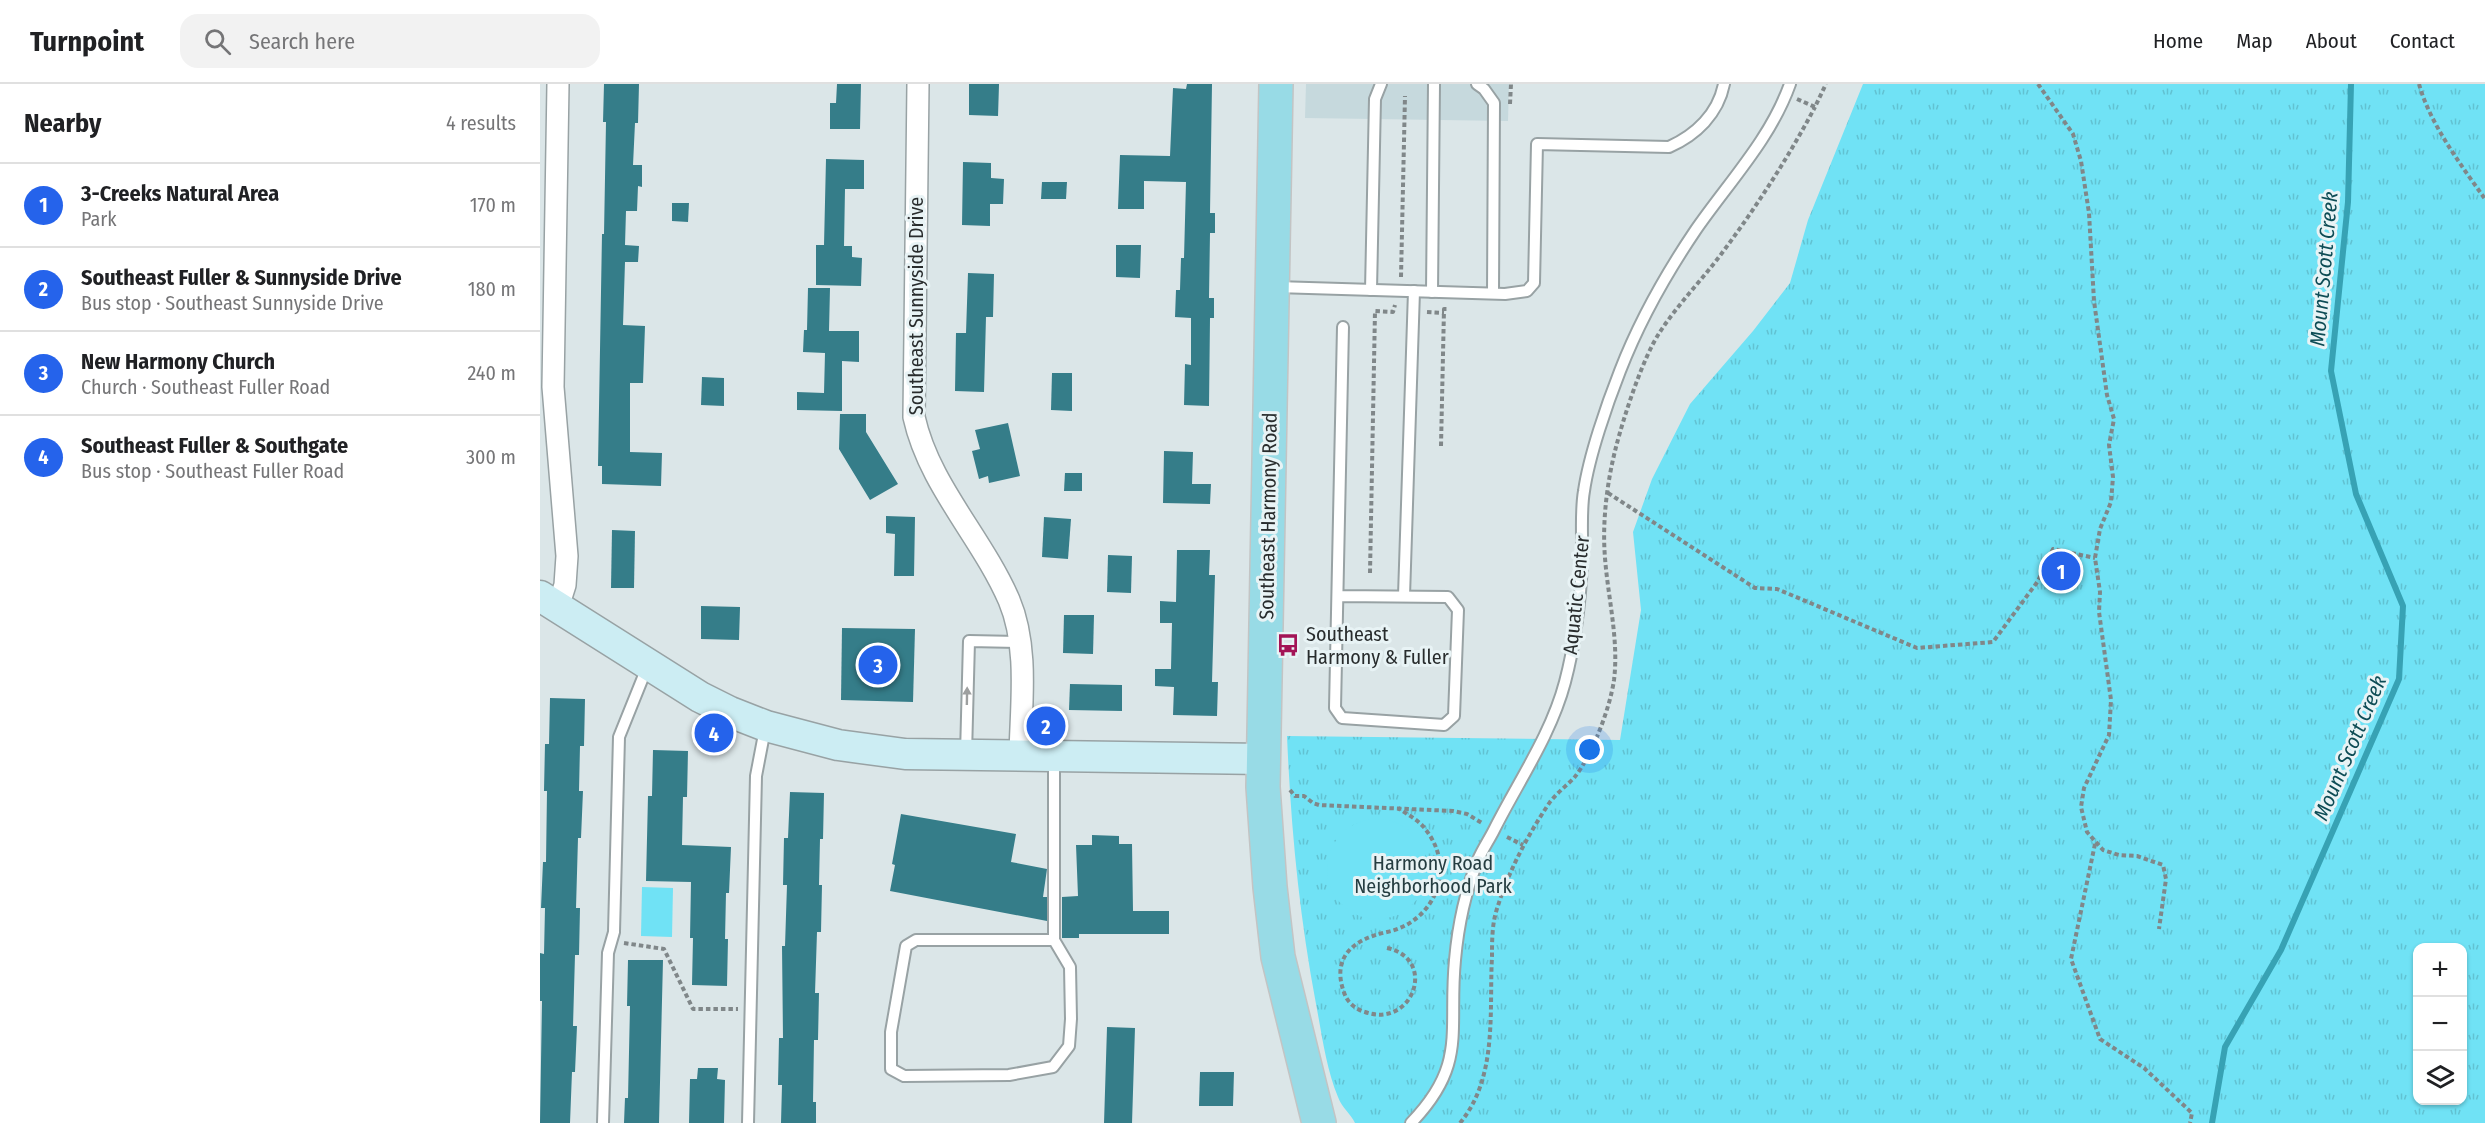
<!DOCTYPE html>
<html lang="en">
<head>
<meta charset="utf-8">
<style>
	:root { --surface:#fff; --page:#f2f2f2; --text:#202124; --muted:#757577; --line:#e0e0e0; --accent:#2563eb }
	body { margin:0; font-family:"Fira Sans Condensed",sans-serif; background:var(--page); color:var(--text) }
	.controls { position:absolute; right:18px; bottom:18px; display:grid; overflow:hidden; border-radius:12px; box-shadow:0 2px 4px #0004 }
	.controls button { width:54px; height:54px; display:grid; place-items:center; padding:0; border:0; border-bottom:2px solid var(--line); background:var(--surface); color:var(--text); font:30px sans-serif }
	.you { position:absolute; left:1050px; top:666px; width:21px; height:21px; margin:-15px; border:4px solid #fff; border-radius:50%; background:#1a73e8; box-shadow:0 0 0 9px #1a73e833 }
	.badge { display:grid; place-items:center; width:39px; height:39px; border-radius:50%; background:var(--accent); color:#fff; font-size:20px; font-weight:700 }
	.pin { position:absolute; translate:-50% -50%; border:3px solid #fff; box-shadow:0 2px 6px #0006 }
	.list { margin:0; padding:0; list-style:none }
	h2 { display:flex; justify-content:space-between; align-items:center; height:78px; margin:0; padding:0 24px; font-size:26px }
	h2 small { font-size:20px; font-weight:400; color:var(--muted) }
	.list li { display:grid; grid-template-columns:39px 1fr auto; gap:18px; align-items:center; box-sizing:border-box; height:84px; padding:0 24px; border-top:2px solid var(--line) }
	.list b { display:block; font-size:22px; white-space:nowrap }
	.list p { margin:0; font-size:20px; white-space:nowrap; color:var(--muted) }
	.list em { font-size:20px; font-style:normal; color:var(--muted) }
	.icon { flex:none; width:33px; height:33px; fill:none; stroke:currentColor; stroke-width:2; stroke-linecap:round; stroke-linejoin:round }
	.map { position:relative; flex:none; width:1945px; height:1039px; overflow:hidden }
	header { display:flex; align-items:center; gap:36px; box-sizing:border-box; height:84px; padding:0 30px; background:var(--surface); border-bottom:2px solid var(--line) }
	header strong { font-size:28px }
	nav { display:flex; gap:33px; margin-inline-start:auto; font-size:21px }
	.search { width:420px; height:54px; background:var(--page); display:flex; align-items:center; gap:15px; box-sizing:border-box; padding:0 21px; border-radius:18px; color:var(--muted); font-size:22px }
	main { display:flex }
	aside { flex:1; background:var(--surface) }
	.map>svg:first-child { display:block }
	.built { fill:#c6d9dd }
	.park { fill:url(#park-tufts); fill-rule:evenodd }
	.pitch { fill:#70e2f5 }
	.lines { fill:none; stroke-linecap:round; stroke-linejoin:round }
	.stream { stroke:#37a2b4; stroke-width:6 }
	.building { fill:#357d89 }
	.lane-casing { stroke:#98a2a4; stroke-width:14 }
	.street-casing { stroke:#98a2a4; stroke-width:24 }
	.secondary-casing { stroke:#98a2a4; stroke-width:33 }
	.primary-casing { stroke:#c3c4c4; stroke-width:36 }
	.path { stroke:#808789; stroke-width:4; stroke-dasharray:4.5 3; stroke-linecap:butt }
	.lane { stroke:#fff; stroke-width:10 }
	.street { stroke:#fff; stroke-width:21 }
	.secondary { stroke:#ccedf3; stroke-width:30 }
	.primary { stroke:#98dbe6; stroke-width:33 }
	.oneway { fill:#9ea0a0 }
	.labels { text-anchor:middle; stroke-width:6; stroke-linejoin:round; paint-order:stroke }
	.street-label { font-size:20px; fill:#282c2d; stroke:#e8f3f5 }
	.poi-label { font-size:20px; fill:#282c2d; stroke:#e8f3f5; text-anchor:start }
	.park-label { font-size:20px; fill:#253d41; stroke:#e8f3f5 }
	.water-label { font-size:21px; font-style:italic; fill:#0d4c55; stroke:#e8f3f5 }
</style>
</head>
<body>
<header>
<strong>Turnpoint</strong>
<div class="search"><svg class="icon" aria-label="search" viewBox="0 0 24 24"><circle cx="10" cy="10" r="6"/><path d="M15 15l6 6"/></svg>Search here</div>
<nav><a>Home</a><a>Map</a><a>About</a><a>Contact</a></nav>
</header>
<main>
<aside>
<h2>Nearby<small>4 results</small></h2>
<ul class="list">
<li><span class="badge">1</span><div><b>3-Creeks Natural Area</b><p>Park</p></div><em>170 m</em></li>
<li><span class="badge">2</span><div><b>Southeast Fuller &amp; Sunnyside Drive</b><p>Bus stop · Southeast Sunnyside Drive</p></div><em>180 m</em></li>
<li><span class="badge">3</span><div><b>New Harmony Church</b><p>Church · Southeast Fuller Road</p></div><em>240 m</em></li>
<li><span class="badge">4</span><div><b>Southeast Fuller &amp; Southgate</b><p>Bus stop · Southeast Fuller Road</p></div><em>300 m</em></li>
</ul>
</aside>
<div class="map">
<svg width="1945" height="1039" viewBox="0 0 1945 1039">
	<defs>
		<pattern id="park-tufts" width="24" height="20" patternUnits="userSpaceOnUse" patternTransform="scale(1.5)"><rect width="24" height="20" fill="#70e2f5"/><path d="M3 7l-1-3M5 7V3M7 7l1-3M15 17l-1-3M17 17v-4M19 17l1-3" fill="none" stroke="#61c2d2"/></pattern>
	</defs>
	<rect width="100%" height="100%" fill="#dbe6e8"/>
	<polygon class="built" points="766,0 969,0 968,37 765,34"/>
	<path class="park" d="M1323,0H1945V1039H815C811,1030 802,1024 798,1013C786,984 782,951 776,920C759,829 751,745 747,652L1080,656L1101,526L1093,448L1112,395L1150,320L1213,247L1250,199L1268,136ZM1878,864H1922V1016H1878Z"/>
	<g class="pitch">
		<circle cx="837" cy="785" r="50"/>
		<polygon points="102,803 133,804 132,853 101,852"/>
	</g>
	<g class="lines">
		<polyline class="stream" points="1672,1039 1685,963 1741,866 1859,595 1863,522 1816,410 1791,287 1808,118 1811,0"/>
	</g>
	<g class="building">
		<polygon points="64,0 99,0 98,39 95,39 93,81 102,81 102,103 98,102 97,127 86,127 85,161 99,162 98,178 85,178 83,241 105,242 103,299 90,299 90,368 122,369 121,402 62,400 62,382 58,382 62,150 64,150 66,38 63,38"/>
		<polygon points="297,0 321,0 320,45 290,45 290,19 296,19"/>
		<polygon points="429,0 459,0 458,32 429,31"/>
		<polygon points="647,0 672,0 670,129 675,129 675,149 670,149 669,214 674,214 674,234 670,234 669,322 644,321 645,280 651,281 651,234 635,233 636,206 640,206 641,174 644,174 646,98 604,97 604,125 578,125 580,71 630,72 633,4 646,5"/>
		<polygon points="286,75 324,76 324,105 305,105 304,162 312,162 312,173 322,174 321,202 276,201 276,161 284,161"/>
		<polygon points="423,78 451,79 451,94 464,95 463,120 450,120 450,142 422,141"/>
		<polygon points="502,98 527,98 526,115 501,115"/>
		<polygon points="132,119 149,119 148,138 132,137"/>
		<polygon points="576,161 601,161 600,194 576,193"/>
		<polygon points="428,189 454,190 453,233 446,233 444,308 415,307 416,249 426,249"/>
		<polygon points="268,204 290,204 289,247 319,247 319,278 302,277 302,327 257,326 257,308 284,309 285,269 263,268 264,246 267,246"/>
		<polygon points="512,289 532,289 532,327 511,326"/>
		<polygon points="162,293 184,294 184,322 161,321"/>
		<polygon points="300,330 326,330 326,348 358,400 330,416 299,365"/>
		<polygon points="468,339 480,392 449,399 448,392 439,395 432,367 440,365 435,346"/>
		<polygon points="624,367 653,368 652,400 671,400 670,420 623,419"/>
		<polygon points="525,389 542,389 542,407 524,407"/>
		<polygon points="346,432 375,433 374,492 354,492 355,450 346,449"/>
		<polygon points="504,433 531,435 528,475 502,473"/>
		<polygon points="72,446 95,447 94,504 71,504"/>
		<polygon points="637,466 670,466 669,491 675,491 672,598 678,598 677,632 633,631 634,603 615,602 615,585 631,585 632,539 620,539 620,517 636,518"/>
		<polygon points="568,471 592,472 591,509 567,508"/>
		<polygon points="161,522 200,523 199,556 161,555"/>
		<polygon points="524,531 554,531 553,570 523,569"/>
		<polygon points="302,544 375,545 373,618 301,616"/>
		<polygon points="530,600 582,601 582,627 529,626"/>
		<polygon points="10,614 45,615 44,662 40,662 39,707 43,707 41,754 38,754 36,824 40,824 39,871 35,871 33,942 37,942 35,988 32,988 30,1039 0,1039 2,917 0,917 0,869 4,870 5,824 1,824 3,778 6,778 7,707 4,707 5,660 9,660"/>
		<polygon points="113,666 148,667 147,713 143,713 142,761 191,763 189,809 186,809 185,855 188,855 187,902 152,901 153,854 150,854 151,798 106,797 108,712 112,712"/>
		<polygon points="250,708 284,709 283,755 280,755 279,801 282,801 281,848 277,848 275,909 279,909 278,956 274,956 273,1018 276,1018 276,1039 241,1039 242,1001 238,1001 239,954 243,954 242,862 245,862 247,801 243,801 244,754 248,754"/>
		<polygon points="361,730 476,750 471,778 507,785 503,813 507,813 507,837 350,807 355,781 352,780"/>
		<polygon points="552,751 579,752 579,760 592,760 593,827 629,827 629,850 539,850 539,854 522,854 522,813 538,812 536,761 552,761"/>
		<polygon points="88,876 123,876 119,1039 84,1039 85,1014 88,1014 90,922 87,922"/>
		<polygon points="567,943 595,944 592,1039 564,1039"/>
		<polygon points="158,984 178,984 177,995 185,996 184,1039 149,1039 150,995 157,995"/>
		<polygon points="660,988 694,988 693,1022 659,1022"/>
	</g>
	<g class="lines">
		<g class="lane-casing">
			<g id="lane">
				<polyline points="937,0 944,5 954,19 953,209"/>
				<path d="M736,203L965,210L987,207L994,199L997,60L1129,63C1156,51 1178,30 1184,0"/>
				<polyline points="831,206 835,15 841,0"/>
				<polyline points="892,208 894,0"/>
				<polyline points="798,512 908,513 918,526 914,632 904,641 802,634 795,624 803,243"/>
				<polyline points="864,512 874,207"/>
				<polyline points="426,670 429,557 479,558"/>
				<polyline points="514,856 530,883 531,935 529,962 513,983 469,991 364,992 351,985 351,948 366,862 376,856 514,856 514,675"/>
				<polyline points="63,1039 68,869 74,848 79,653 108,581"/>
				<polyline points="208,1039 216,692 225,645"/>
				<path d="M871,1039C928,980 908,947 915,876C918,842 925,808 938,776C942,766 949,756 954,746C978,698 1011,651 1025,598C1035,560 1040,520 1042,480C1043,456 1040,430 1044,407C1049,372 1067,320 1080,287C1099,238 1126,190 1155,147C1188,99 1230,56 1250,0"/>
			</g>
		</g>
		<g class="street-casing">
			<g id="street">
				<polyline points="18,0 13,303 27,472 25,501 18,523"/>
				<path d="M378,0L374,333C389,401 441,452 469,516C489,563 481,621 480,671"/>
			</g>
		</g>
		<g class="secondary-casing">
			<polyline id="secondary" points="0,512 160,613 190,628 226,642 298,661 365,670 724,675"/>
		</g>
		<g class="primary-casing">
			<polyline id="primary" points="736,0 723,703 730,803 738,873 779,1039"/>
		</g>
		<g class="path">
			<polyline points="1498,0 1533,50 1541,77 1549,129 1554,217 1567,311 1574,335 1569,361 1573,393 1571,418 1560,445 1555,474 1560,508 1559,528 1571,616 1569,651 1544,704 1541,723 1547,748 1563,766 1579,771 1597,772 1623,781 1626,795 1619,845"/>
			<path d="M1879,0C1890,40 1921,81 1945,115"/>
			<polyline points="1257,15 1275,23 1286,0"/>
			<polyline points="970,20 971,0"/>
			<polyline points="861,193 865,12"/>
			<polyline points="887,228 904,229"/>
			<polyline points="901,362 904,225 907,225"/>
			<polyline points="1068,409 1215,504 1237,505 1377,564 1453,558 1498,497 1513,465 1555,474"/>
			<polyline points="830,489 835,227 853,228 855,221"/>
			<polyline points="750,706 755,712 764,712 773,719 779,721 913,727 927,730 942,739"/>
			<polyline points="967,753 983,761"/>
			<polyline points="1555,760 1531,875 1560,955 1604,984 1652,1029 1650,1039"/>
			<polyline points="84,859 124,865 153,925 198,925"/>
			<path d="M847,864C898,875 873,945 825,928C817,926 808,919 805,911C790,874 813,855 847,848C894,838 917,786 886,746C879,736 868,731 858,724"/>
			<path d="M920,1039C958,993 949,928 952,872C952,858 952,842 956,828C968,788 987,752 1010,718C1017,709 1026,702 1034,694C1052,672 1070,624 1074,596C1079,556 1068,514 1065,474C1062,438 1067,398 1076,363C1084,332 1103,273 1120,248C1138,220 1162,196 1182,169C1217,122 1248,74 1275,23"/>
		</g>
		<use href="#lane" class="lane"/>
		<use href="#street" class="street"/>
		<use href="#secondary" class="secondary"/>
		<use href="#primary" class="primary"/>
	</g>
	<defs><path id="oneway-solid" d="M-6-.8H1V-3.2L6.5 0L1 3.2V.8H-6Z" transform="scale(1.5)"/></defs>
	<use class="oneway" href="#oneway-solid" transform="translate(427 612) rotate(-89)"/>
	<defs>
		<g id="bus-bare" transform="scale(1.8)"><path d="M-5-6H5V4H4V6H2V4H-2V6H-4V4H-5ZM-3.5-4V0h7V-4ZM-3.5 1.2v1.5H-2V1.2ZM2 1.2v1.5H3.5V1.2Z" fill="#a31356" stroke="#e8f3f5" stroke-width="2.5" paint-order="stroke"/></g>
	</defs>
	<g fill-rule="evenodd">
		<use href="#bus-bare" x="748" y="561"/>
	</g>
	<g class="labels">
		<g class="street-label">
			<text transform="translate(376 222) rotate(-90)" y="7">Southeast Sunnyside Drive</text>
			<text transform="translate(728 432) rotate(-89)" y="7">Southeast Harmony Road</text>
			<text transform="translate(1036 511) rotate(-84)" y="7">Aquatic Center</text>
		</g>
		<g class="poi-label">
			<text x="766" y="557">Southeast<tspan x="766" dy="23">Harmony &amp; Fuller</tspan></text>
		</g>
		<g class="park-label">
			<text x="893" y="786">Harmony Road<tspan x="893" dy="23">Neighborhood Park</tspan></text>
		</g>
		<g class="water-label">
			<text transform="translate(1784 185) rotate(-85)" y="7">Mount Scott Creek</text>
			<text transform="translate(1810 664) rotate(-67)" y="7">Mount Scott Creek</text>
		</g>
	</g>
</svg>
<div class="controls">
<button>+</button>
<button>−</button>
<button><svg class="icon" aria-label="layers" viewBox="0 0 24 24"><path d="M12 4l9 5-9 5-9-5zM3 14l9 5 9-5"/></svg></button>
</div>
<div class="you"></div>
<div class="pin badge" style="left:1521px;top:487px">1</div>
<div class="pin badge" style="left:506px;top:642px">2</div>
<div class="pin badge" style="left:338px;top:581px">3</div>
<div class="pin badge" style="left:174px;top:649px">4</div>
</div>
</main>
</body>
</html>
